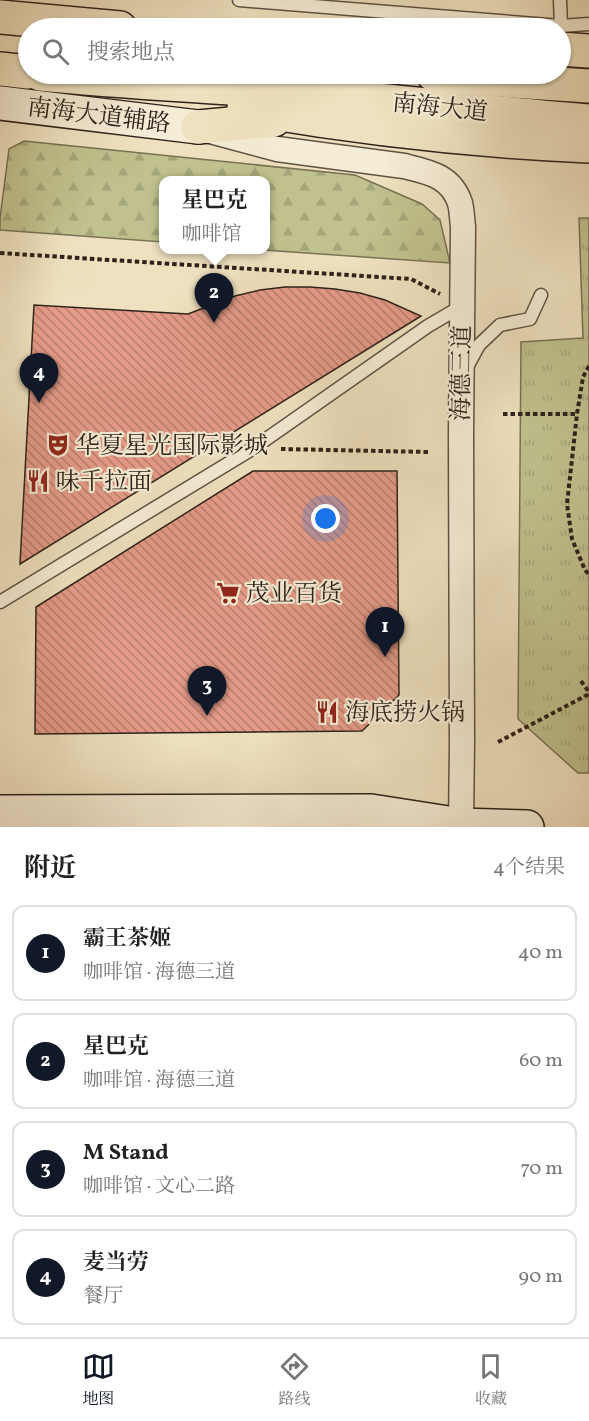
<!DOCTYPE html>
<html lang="zh">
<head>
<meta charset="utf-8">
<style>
	:root { --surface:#fff; --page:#f6f6f6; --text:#222; --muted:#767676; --line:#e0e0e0; --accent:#111827 }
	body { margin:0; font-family:Vollkorn,"Noto Serif SC",serif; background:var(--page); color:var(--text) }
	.you { position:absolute; left:326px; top:519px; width:21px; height:21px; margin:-15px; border:4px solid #fff; border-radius:50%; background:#1a73e8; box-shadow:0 0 0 9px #1a73e833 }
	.badge { display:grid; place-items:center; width:39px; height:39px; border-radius:50%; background:var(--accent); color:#fff; font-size:20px; font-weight:700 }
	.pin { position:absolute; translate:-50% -50px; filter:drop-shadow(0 2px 3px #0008) }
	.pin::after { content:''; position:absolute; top:32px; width:21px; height:18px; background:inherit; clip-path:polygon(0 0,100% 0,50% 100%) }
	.popup { position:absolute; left:159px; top:176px; width:111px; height:78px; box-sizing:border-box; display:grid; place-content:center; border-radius:12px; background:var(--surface); filter:drop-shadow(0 2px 4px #0005); font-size:20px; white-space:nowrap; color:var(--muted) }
	.popup b { font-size:22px; color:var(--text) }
	.popup::after { content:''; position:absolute; left:50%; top:100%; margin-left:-12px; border:12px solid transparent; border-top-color:var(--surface) }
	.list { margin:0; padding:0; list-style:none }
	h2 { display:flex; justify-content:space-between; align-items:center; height:78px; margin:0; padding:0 24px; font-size:26px }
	h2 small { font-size:20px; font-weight:400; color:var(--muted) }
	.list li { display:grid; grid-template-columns:39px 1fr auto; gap:18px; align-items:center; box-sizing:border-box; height:96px; margin:0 12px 12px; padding:0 12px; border:2px solid var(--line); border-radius:12px }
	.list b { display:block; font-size:22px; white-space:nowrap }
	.list p { margin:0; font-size:20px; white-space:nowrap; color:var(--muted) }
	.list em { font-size:20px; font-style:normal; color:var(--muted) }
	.icon { flex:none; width:33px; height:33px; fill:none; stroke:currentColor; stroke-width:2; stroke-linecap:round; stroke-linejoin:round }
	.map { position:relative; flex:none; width:589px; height:827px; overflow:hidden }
	.search { position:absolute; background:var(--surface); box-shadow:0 2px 4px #0004; left:18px; right:18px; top:18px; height:66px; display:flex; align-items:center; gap:15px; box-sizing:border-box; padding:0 21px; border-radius:33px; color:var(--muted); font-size:22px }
	.sheet { height:510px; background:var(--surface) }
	nav { display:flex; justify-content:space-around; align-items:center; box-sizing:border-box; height:84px; border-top:2px solid var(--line); background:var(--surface); font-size:16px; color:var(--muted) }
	nav a { display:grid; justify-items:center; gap:3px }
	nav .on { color:var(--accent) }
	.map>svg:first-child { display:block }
	.forest { fill:url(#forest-firs); stroke:#777254; stroke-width:1.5 }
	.park { fill:url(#park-tufts); stroke:#777254; stroke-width:1.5 }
	.building { fill:url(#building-back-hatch); stroke:#2e221b; stroke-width:1.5 }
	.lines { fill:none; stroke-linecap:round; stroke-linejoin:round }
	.lane-casing { stroke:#5e5244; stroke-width:15 }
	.street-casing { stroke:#5e5244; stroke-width:27 }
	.secondary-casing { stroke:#2e221b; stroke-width:36 }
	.primary-casing { stroke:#2e221b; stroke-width:36 }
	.path { stroke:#2e221b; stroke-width:4; stroke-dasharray:4.5 3; stroke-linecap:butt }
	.lane { stroke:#f5ecd5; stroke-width:12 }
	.street { stroke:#f5ecd5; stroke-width:24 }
	.secondary { stroke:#f5ecd5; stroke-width:33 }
	.primary { stroke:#efe1bf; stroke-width:33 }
	.labels { text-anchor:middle; stroke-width:4.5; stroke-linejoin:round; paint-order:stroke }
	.street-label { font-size:24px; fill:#2e221b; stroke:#f5ecd5 }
	.poi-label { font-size:24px; fill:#2e221b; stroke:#f5ecd5; text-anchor:start }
</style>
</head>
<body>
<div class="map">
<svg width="589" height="827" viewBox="0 0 589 827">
	<defs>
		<pattern id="forest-firs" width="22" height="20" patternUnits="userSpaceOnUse" patternTransform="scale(1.5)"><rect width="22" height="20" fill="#c0c18e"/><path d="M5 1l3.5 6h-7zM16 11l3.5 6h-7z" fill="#a5a67a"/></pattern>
		<pattern id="park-tufts" width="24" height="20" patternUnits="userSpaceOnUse" patternTransform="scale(1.5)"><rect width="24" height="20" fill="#c0c18e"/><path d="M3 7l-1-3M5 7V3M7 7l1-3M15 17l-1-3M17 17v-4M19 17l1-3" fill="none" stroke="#a5a67a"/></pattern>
		<pattern id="building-back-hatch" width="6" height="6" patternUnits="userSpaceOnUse" patternTransform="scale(1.5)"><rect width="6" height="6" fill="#e59b88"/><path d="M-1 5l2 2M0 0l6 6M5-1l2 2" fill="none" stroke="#ba7e6e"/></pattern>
	</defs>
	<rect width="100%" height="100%" fill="#efe1bf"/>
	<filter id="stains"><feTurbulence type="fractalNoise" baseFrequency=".00333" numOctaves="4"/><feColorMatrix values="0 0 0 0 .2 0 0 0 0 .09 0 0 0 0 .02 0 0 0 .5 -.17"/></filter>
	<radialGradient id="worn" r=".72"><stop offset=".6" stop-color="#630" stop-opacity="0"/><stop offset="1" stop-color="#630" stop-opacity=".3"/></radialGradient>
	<polygon class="forest" points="24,141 355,175 422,204 440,220 450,263 263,250 265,250 265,180 163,180 163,242 0,230 0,218 9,149"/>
	<polygon class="park" points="579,218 589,218 589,773 578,773 518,719 521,342 583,338"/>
	<g class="building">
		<polygon points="285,287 310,287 335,289 360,293 385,300 421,316 20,564 34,305 188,314 235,296 260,290"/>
		<polygon points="253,471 397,471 399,695 362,731 35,734 36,607"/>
	</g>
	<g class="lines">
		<g class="lane-casing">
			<g id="lane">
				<polyline points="239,0 561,26 589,24"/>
				<polyline points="560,0 561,26"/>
				<polyline points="466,369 479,345 500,325 530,319 541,295"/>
				<polyline points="0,602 252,449 428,326 462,306"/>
			</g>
		</g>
		<g class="street-casing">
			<path id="street" d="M210,131L277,149L404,166C429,172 451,176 460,203C462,211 462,219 463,227L461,434L462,742L461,825"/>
		</g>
		<g class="secondary-casing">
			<g id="secondary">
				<polyline points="0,103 198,127"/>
				<polyline points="0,812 371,811 461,825"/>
				<polyline points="446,827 461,825 527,827"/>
			</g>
		</g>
		<g class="primary-casing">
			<g id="primary">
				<polyline points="0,17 120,28"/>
				<polyline points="560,49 589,51"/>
				<polyline points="0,69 28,72"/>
				<path d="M40,74C141,84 243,87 344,97C426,104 507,115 589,121"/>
				<polyline points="433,74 468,78 589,86"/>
				<path d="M244,108C358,128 474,141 589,146"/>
				<polyline points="198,127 274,120"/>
			</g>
		</g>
		<g class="path">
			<polyline points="0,253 411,279 440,294"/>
			<polyline points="589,366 583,377 577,414 567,504 572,539 585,570 589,575"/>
			<polyline points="503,414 577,414"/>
			<polyline points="281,449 428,452"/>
			<polyline points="581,681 589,692"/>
			<polyline points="498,742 589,694"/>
		</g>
		<use href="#lane" class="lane"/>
		<use href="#street" class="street"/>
		<use href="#secondary" class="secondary"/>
		<use href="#primary" class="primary"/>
	</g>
	<defs>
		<g id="theatre-bare" transform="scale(1.8)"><path d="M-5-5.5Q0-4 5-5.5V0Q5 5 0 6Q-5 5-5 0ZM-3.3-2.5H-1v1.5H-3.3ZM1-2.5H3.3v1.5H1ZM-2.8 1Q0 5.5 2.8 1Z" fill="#8f2418" stroke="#f5ecd5" stroke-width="2.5" paint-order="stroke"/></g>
		<g id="restaurant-bare" transform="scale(1.8)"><path d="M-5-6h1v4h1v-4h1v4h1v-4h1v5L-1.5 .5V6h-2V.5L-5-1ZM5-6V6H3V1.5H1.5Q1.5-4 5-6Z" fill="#8f2418" stroke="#f5ecd5" stroke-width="2.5" paint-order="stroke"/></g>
		<g id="supermarket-bare" transform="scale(1.8)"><path d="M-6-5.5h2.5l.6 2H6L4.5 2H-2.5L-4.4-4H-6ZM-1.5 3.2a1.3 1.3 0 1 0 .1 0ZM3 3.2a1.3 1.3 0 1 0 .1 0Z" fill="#8f2418" stroke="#f5ecd5" stroke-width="2.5" paint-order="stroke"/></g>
	</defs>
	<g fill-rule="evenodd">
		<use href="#theatre-bare" x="58" y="445"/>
		<use href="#restaurant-bare" x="38" y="481"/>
		<use href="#supermarket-bare" x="228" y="593"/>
		<use href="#restaurant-bare" x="327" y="712"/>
	</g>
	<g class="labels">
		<g class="street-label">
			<text transform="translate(440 107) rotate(6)" y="8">南海大道</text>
			<text transform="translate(99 115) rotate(7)" y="8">南海大道辅路</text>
			<text transform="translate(461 373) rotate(-89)" y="8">海德三道</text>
		</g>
		<g class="poi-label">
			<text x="76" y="453">华夏星光国际影城</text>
			<text x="56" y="489">味千拉面</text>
			<text x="246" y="601">茂业百货</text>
			<text x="345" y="720">海底捞火锅</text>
		</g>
	</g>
	<rect width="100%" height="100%" filter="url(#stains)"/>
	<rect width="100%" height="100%" fill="url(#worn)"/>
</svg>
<div class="you"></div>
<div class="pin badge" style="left:385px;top:657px">1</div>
<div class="pin badge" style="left:214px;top:323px">2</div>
<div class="popup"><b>星巴克</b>咖啡馆</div>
<div class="pin badge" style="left:207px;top:716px">3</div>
<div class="pin badge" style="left:39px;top:403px">4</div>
<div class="search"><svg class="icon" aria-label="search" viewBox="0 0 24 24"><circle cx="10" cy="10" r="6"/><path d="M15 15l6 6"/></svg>搜索地点</div>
</div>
<section class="sheet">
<h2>附近<small>4个结果</small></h2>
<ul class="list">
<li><span class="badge">1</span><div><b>霸王茶姬</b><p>咖啡馆 · 海德三道</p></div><em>40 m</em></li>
<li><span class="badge">2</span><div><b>星巴克</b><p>咖啡馆 · 海德三道</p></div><em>60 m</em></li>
<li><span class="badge">3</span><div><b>M Stand</b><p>咖啡馆 · 文心二路</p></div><em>70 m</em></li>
<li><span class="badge">4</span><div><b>麦当劳</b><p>餐厅</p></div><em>90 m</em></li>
</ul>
</section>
<nav>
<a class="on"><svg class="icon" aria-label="map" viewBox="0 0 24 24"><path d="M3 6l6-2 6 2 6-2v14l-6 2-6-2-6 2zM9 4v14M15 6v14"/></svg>地图</a>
<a><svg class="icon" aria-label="directions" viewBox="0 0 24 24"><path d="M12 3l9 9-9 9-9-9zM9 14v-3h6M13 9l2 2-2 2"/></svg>路线</a>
<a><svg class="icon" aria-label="saved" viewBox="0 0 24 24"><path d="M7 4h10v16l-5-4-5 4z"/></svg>收藏</a>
</nav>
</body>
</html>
